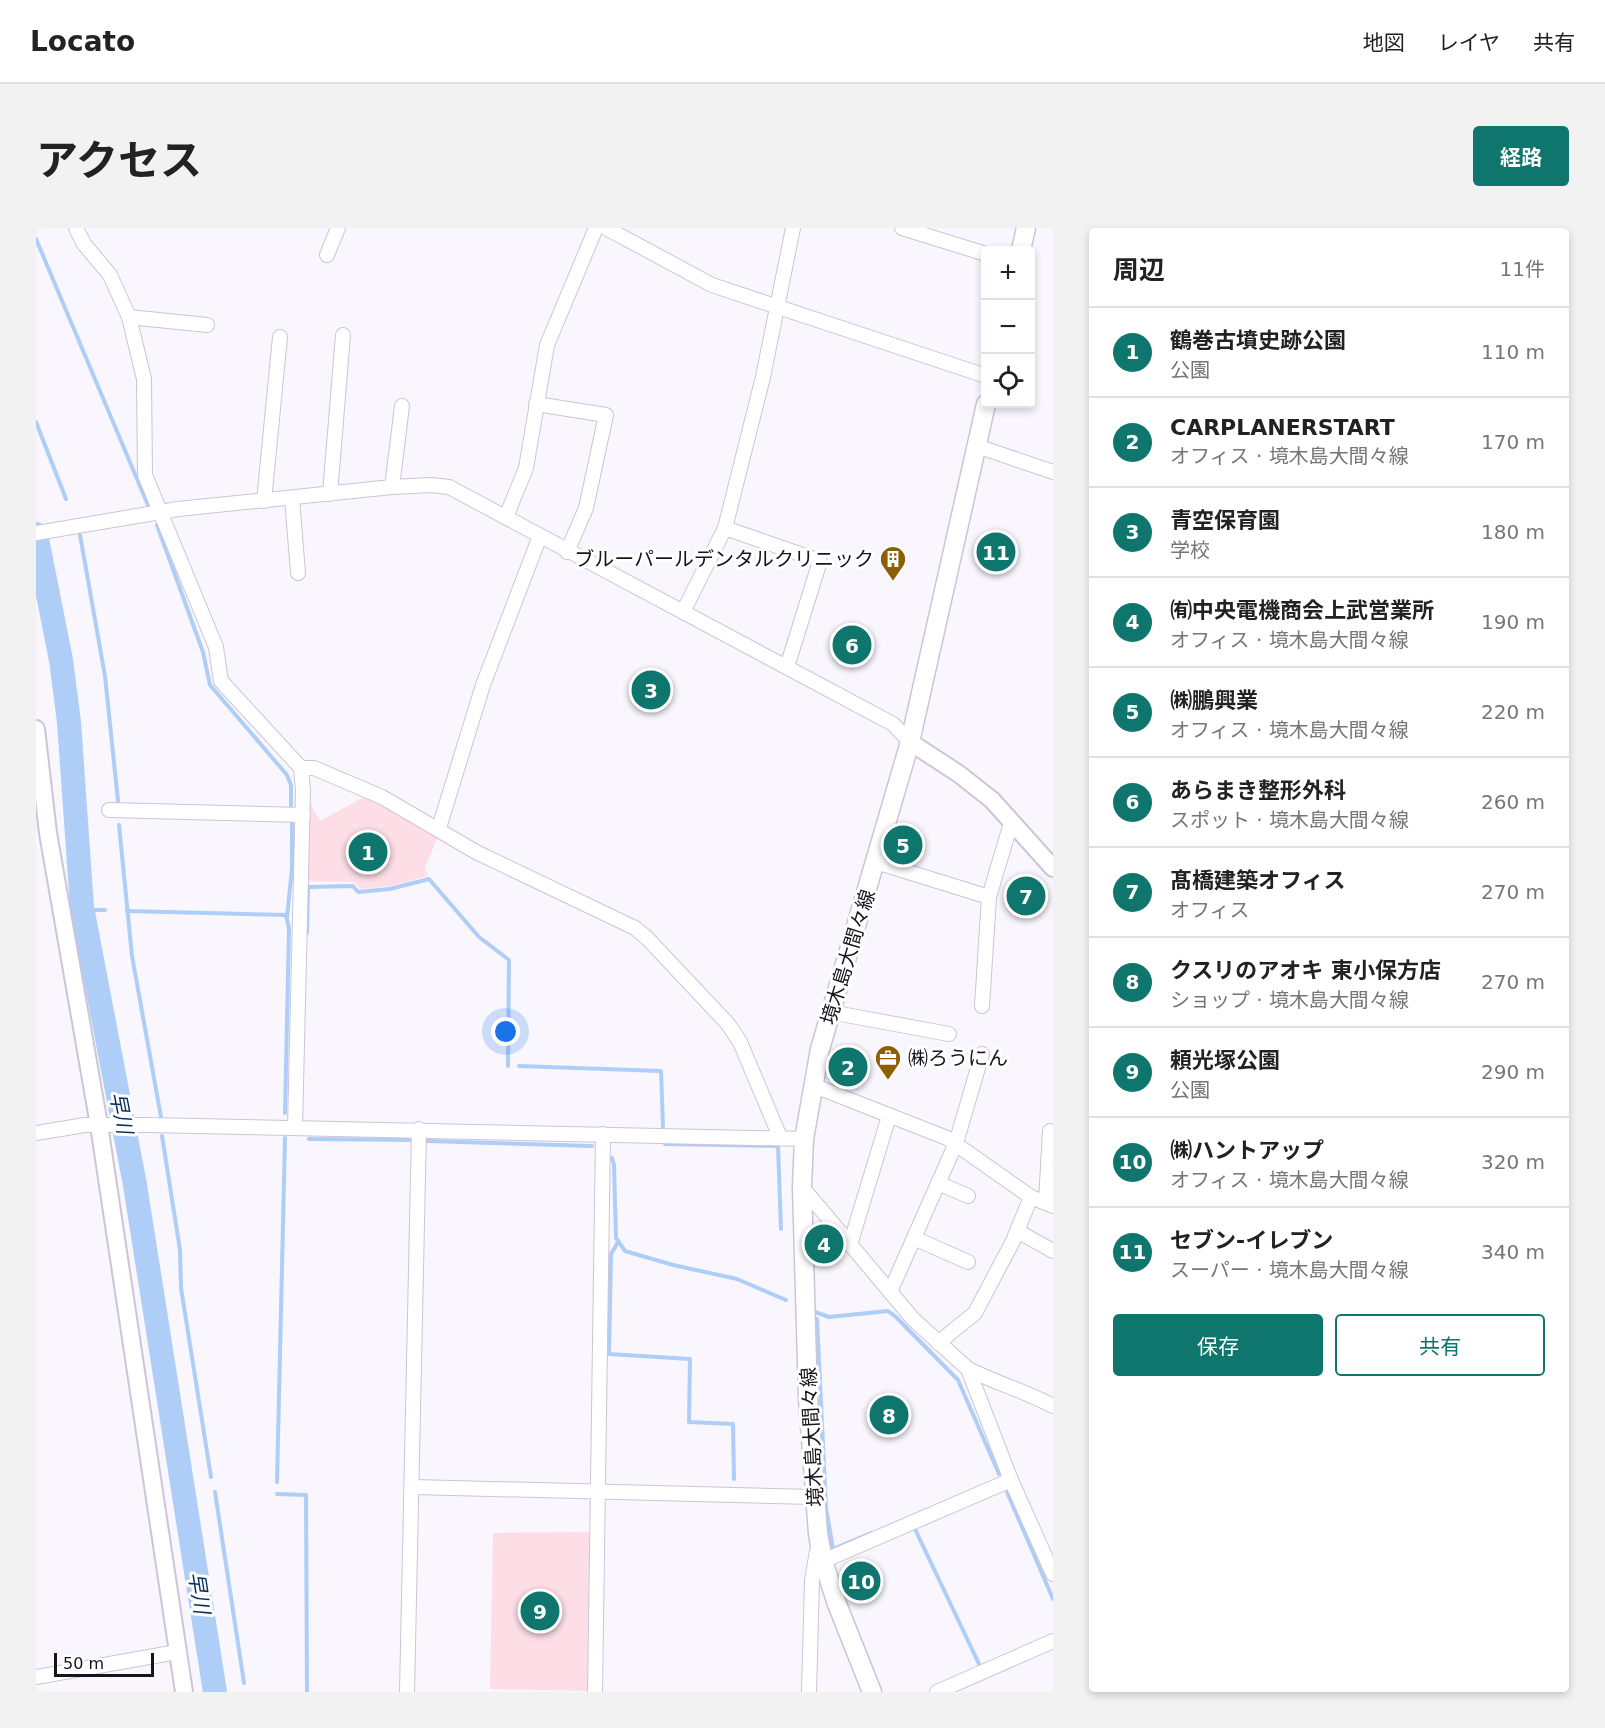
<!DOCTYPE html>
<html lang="ja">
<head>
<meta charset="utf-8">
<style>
	:root { --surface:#fff; --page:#f2f2f2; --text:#222; --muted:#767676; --line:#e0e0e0; --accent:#0f766e }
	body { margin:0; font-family:"DejaVu Sans","Noto Sans JP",sans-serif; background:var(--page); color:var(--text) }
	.controls { position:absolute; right:18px; top:18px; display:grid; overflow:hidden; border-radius:6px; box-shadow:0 3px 9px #0003 }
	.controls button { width:54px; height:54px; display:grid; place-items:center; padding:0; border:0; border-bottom:2px solid var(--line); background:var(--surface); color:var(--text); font:30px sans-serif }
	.scale { position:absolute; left:18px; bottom:15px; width:100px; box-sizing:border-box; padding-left:6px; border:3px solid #17141a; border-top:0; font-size:16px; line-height:21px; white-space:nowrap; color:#17141a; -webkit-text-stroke:4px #fff; paint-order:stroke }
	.you { position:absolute; left:470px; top:804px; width:21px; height:21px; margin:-15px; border:4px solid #fff; border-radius:50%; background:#1a73e8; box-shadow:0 0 0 9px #1a73e833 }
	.badge { display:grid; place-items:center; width:39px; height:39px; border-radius:50%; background:var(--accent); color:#fff; font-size:20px; font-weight:700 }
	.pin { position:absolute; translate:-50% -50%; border:3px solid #fff; box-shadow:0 2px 6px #0006 }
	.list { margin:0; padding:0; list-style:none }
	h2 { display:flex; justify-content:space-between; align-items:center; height:78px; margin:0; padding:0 24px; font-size:26px }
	h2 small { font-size:20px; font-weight:400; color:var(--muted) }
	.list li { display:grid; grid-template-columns:39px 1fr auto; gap:18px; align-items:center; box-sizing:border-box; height:90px; padding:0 24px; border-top:2px solid var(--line) }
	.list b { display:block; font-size:22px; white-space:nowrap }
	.list p { margin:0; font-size:20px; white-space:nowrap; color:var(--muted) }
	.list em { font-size:20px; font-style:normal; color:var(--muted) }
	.actions { display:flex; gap:12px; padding:18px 24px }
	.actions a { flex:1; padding:14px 0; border:2px solid var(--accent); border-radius:6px; text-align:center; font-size:21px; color:var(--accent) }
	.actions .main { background:var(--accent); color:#fff }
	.icon { flex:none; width:33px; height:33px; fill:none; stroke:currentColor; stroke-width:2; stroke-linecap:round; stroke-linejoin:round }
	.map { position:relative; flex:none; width:1017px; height:1464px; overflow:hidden; border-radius:6px }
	header { display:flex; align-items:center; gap:36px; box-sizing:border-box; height:84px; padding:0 30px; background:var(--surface); border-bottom:2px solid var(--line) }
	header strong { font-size:28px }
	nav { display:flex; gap:33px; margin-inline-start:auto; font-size:21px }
	.intro { display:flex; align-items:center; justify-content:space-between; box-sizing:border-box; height:144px; padding:0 36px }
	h1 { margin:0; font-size:42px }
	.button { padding:15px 27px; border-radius:6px; background:var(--accent); color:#fff; font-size:21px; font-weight:700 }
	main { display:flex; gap:36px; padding:0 36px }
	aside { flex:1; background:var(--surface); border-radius:6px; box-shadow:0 3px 9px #0003 }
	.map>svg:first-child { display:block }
	.green { fill:#fddde6 }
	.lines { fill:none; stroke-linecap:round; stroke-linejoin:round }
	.stream { stroke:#aecef8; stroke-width:4 }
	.river { stroke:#aecef8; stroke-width:24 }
	.minor-casing { stroke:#cdc4d7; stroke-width:16 }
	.tertiary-casing { stroke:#cdc4d7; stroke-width:20 }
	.secondary-casing { stroke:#cdc4d7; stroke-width:21 }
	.minor { stroke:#fff; stroke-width:14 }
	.tertiary { stroke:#fff; stroke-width:16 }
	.secondary { stroke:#fff; stroke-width:18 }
	.labels { text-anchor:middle; stroke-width:6; stroke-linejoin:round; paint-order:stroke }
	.poi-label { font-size:20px; fill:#17141a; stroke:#fff; text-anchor:end }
	.street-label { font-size:20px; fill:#17141a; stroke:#fff }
	.water-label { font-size:21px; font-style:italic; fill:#062f5d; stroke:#fff }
</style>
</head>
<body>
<header>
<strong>Locato</strong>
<nav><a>地図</a><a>レイヤ</a><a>共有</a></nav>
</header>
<div class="intro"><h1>アクセス</h1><a class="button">経路</a></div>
<main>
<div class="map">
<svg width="1017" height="1464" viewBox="0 0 1017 1464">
	<rect width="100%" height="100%" fill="#f9f6fe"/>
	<g class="green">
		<polygon points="330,568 402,609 389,639 392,648 356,658 325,661 318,654 269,653 272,571 284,593"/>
		<polygon points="554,1304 552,1463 454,1461 457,1305"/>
	</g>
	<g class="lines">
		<g class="stream">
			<polyline points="0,11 112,277"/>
			<polyline points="0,194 30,271"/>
			<polyline points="121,297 167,424 174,457 251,547 255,557 255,580"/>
			<polyline points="44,307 69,448 82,573"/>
			<polyline points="83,597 96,728 125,889"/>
			<polyline points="47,682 69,682"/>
			<polyline points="91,683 250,687 253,701 249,885"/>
			<polyline points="251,689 256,641 256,596"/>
			<polyline points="271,705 272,659 317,658 322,664 354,661 393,651 443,709 473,732 472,838"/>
			<polyline points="483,838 625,843 627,899"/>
			<polyline points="126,908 144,1022 145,1060 175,1249"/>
			<polyline points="273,911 374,912"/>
			<polyline points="391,913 556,918"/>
			<polyline points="629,916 742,918 745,1001"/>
			<polyline points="576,930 578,937 580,1010 589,1023 637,1037 701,1051 750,1072"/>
			<polyline points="582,1014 575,1026 573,1126 654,1131 653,1194 697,1196 698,1251"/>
			<polyline points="779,1084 793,1089 852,1083 860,1089 922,1152 963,1246"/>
			<polyline points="781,1091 790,1280 797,1321 835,1305"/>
			<polyline points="241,1254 249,910"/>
			<polyline points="179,1264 208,1455"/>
			<polyline points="971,1264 1017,1371"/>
			<polyline points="241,1266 270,1267 271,1464"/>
			<polyline points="878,1299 944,1438"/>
		</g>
		<polyline class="river" points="0,306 25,432 33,494 46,679 99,957 179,1464"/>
		<g class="minor-casing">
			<g id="minor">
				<polyline points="40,0 48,16 74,47 93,89 108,151 109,247 180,419 185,453 265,540 278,540 346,569 440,624 599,700 611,710 692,796 704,814 744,909"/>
				<polyline points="570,0 676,57 950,148"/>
				<polyline points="866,0 950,26"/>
				<polyline points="291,27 302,0"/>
				<polyline points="93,89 171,97"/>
				<polyline points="500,176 570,187 550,280 531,324"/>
				<polyline points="941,218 1017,244"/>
				<polyline points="356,259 366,178"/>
				<polyline points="294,266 307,107"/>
				<polyline points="256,270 262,345"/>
				<polyline points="228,273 244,109"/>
				<polyline points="470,289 490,240 511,117 560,0"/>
				<polyline points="689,300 784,333 751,439"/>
				<polyline points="0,305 142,281 356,259 395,257 413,259 857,496 874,514"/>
				<polyline points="647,384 689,300 727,149 757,0"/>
				<polyline points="73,582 267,587"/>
				<polyline points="403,600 447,457 504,308"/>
				<polyline points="840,634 953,669"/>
				<polyline points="946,778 953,669 975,595"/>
				<polyline points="794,784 913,806"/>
				<polyline points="776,857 911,910 995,969 1017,978"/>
				<polyline points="259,899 267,563 265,540"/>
				<polyline points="0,905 49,897 111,897 768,911"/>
				<polyline points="902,955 932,968"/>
				<polyline points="766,959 877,1091 932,1141 975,1252 1017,1346"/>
				<polyline points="1010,974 1014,903"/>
				<polyline points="981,1003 1017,1023"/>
				<polyline points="878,1010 932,1034"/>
				<polyline points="814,1017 853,888"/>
				<polyline points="854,1064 920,915 946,826"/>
				<polyline points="902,1115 939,1085 977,1013 995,969"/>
				<path d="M932,1141C960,1155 989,1163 1017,1178"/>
				<polyline points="377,1259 778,1269"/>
				<polyline points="787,1333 975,1252"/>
				<polyline points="0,1449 141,1424"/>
				<polyline points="371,1464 383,901"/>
				<polyline points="559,1464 567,906"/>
				<polyline points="773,1464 776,1352 781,1323"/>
				<polyline points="901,1464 1017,1413"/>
			</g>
		</g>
		<g class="tertiary-casing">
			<g id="tertiary">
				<polyline points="0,501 12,605 63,897 148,1464"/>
				<polyline points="874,514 923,546 956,572 1017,640"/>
			</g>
		</g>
		<g class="secondary-casing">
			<g id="secondary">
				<polyline points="985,22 990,0"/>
				<polyline points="836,1464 801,1376 787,1333 782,1306 772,1170 766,959 768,911 784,821 874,514 950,176"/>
			</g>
		</g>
		<use href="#minor" class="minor"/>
		<use href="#tertiary" class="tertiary"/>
		<use href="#secondary" class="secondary"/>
	</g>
	<defs>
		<g id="building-pin" transform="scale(1.35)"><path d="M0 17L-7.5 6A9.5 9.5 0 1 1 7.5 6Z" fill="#8d5f05" stroke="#fff"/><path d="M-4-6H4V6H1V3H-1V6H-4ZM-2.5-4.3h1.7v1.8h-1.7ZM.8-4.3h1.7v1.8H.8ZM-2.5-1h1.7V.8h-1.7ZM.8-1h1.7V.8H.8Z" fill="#fff"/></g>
		<g id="office-pin" transform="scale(1.35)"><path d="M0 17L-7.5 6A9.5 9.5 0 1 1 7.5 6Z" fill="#8d5f05" stroke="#fff"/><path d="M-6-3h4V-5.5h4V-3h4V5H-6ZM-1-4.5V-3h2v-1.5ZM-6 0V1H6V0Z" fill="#fff"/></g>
	</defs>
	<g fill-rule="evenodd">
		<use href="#building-pin" x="857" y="331"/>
		<use href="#office-pin" x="852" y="830"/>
	</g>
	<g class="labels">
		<g class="poi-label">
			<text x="838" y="338">ブルーパールデンタルクリニック</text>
			<text x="872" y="837" text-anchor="start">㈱ろうにん</text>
		</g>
		<g class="street-label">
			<text transform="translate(812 729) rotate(-73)" y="7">境木島大間々線</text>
			<text transform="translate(776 1209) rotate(-93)" y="7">境木島大間々線</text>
		</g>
		<g class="water-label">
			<text transform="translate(85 885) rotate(79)" y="7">早川</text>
			<text transform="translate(163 1365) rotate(81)" y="7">早川</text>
		</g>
	</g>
</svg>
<div class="controls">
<button>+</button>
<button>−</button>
<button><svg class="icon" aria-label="locate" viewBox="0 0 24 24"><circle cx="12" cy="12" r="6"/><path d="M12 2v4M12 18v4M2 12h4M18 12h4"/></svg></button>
</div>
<div class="scale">50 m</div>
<div class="you"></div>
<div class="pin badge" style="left:332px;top:624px">1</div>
<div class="pin badge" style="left:812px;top:839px">2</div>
<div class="pin badge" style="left:615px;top:462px">3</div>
<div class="pin badge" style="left:788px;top:1016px">4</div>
<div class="pin badge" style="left:867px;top:617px">5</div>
<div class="pin badge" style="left:816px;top:417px">6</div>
<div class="pin badge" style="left:990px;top:668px">7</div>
<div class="pin badge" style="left:853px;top:1187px">8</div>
<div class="pin badge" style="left:504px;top:1383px">9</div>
<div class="pin badge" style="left:825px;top:1353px">10</div>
<div class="pin badge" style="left:960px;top:324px">11</div>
</div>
<aside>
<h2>周辺<small>11件</small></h2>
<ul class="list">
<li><span class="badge">1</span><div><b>鶴巻古墳史跡公園</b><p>公園</p></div><em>110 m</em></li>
<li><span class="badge">2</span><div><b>CARPLANERSTART</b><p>オフィス · 境木島大間々線</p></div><em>170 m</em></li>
<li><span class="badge">3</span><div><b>青空保育園</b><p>学校</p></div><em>180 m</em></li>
<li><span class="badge">4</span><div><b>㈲中央電機商会上武営業所</b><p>オフィス · 境木島大間々線</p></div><em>190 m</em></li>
<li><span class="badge">5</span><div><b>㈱鵬興業</b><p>オフィス · 境木島大間々線</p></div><em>220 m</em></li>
<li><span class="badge">6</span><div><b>あらまき整形外科</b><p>スポット · 境木島大間々線</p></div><em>260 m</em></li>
<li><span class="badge">7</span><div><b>髙橋建築オフィス</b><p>オフィス</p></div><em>270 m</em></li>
<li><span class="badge">8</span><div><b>クスリのアオキ 東小保方店</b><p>ショップ · 境木島大間々線</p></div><em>270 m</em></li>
<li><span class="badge">9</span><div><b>頼光塚公園</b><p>公園</p></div><em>290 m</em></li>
<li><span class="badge">10</span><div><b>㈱ハントアップ</b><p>オフィス · 境木島大間々線</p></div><em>320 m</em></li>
<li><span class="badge">11</span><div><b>セブン-イレブン</b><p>スーパー · 境木島大間々線</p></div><em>340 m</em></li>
</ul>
<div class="actions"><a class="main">保存</a><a>共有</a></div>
</aside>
</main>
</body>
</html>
